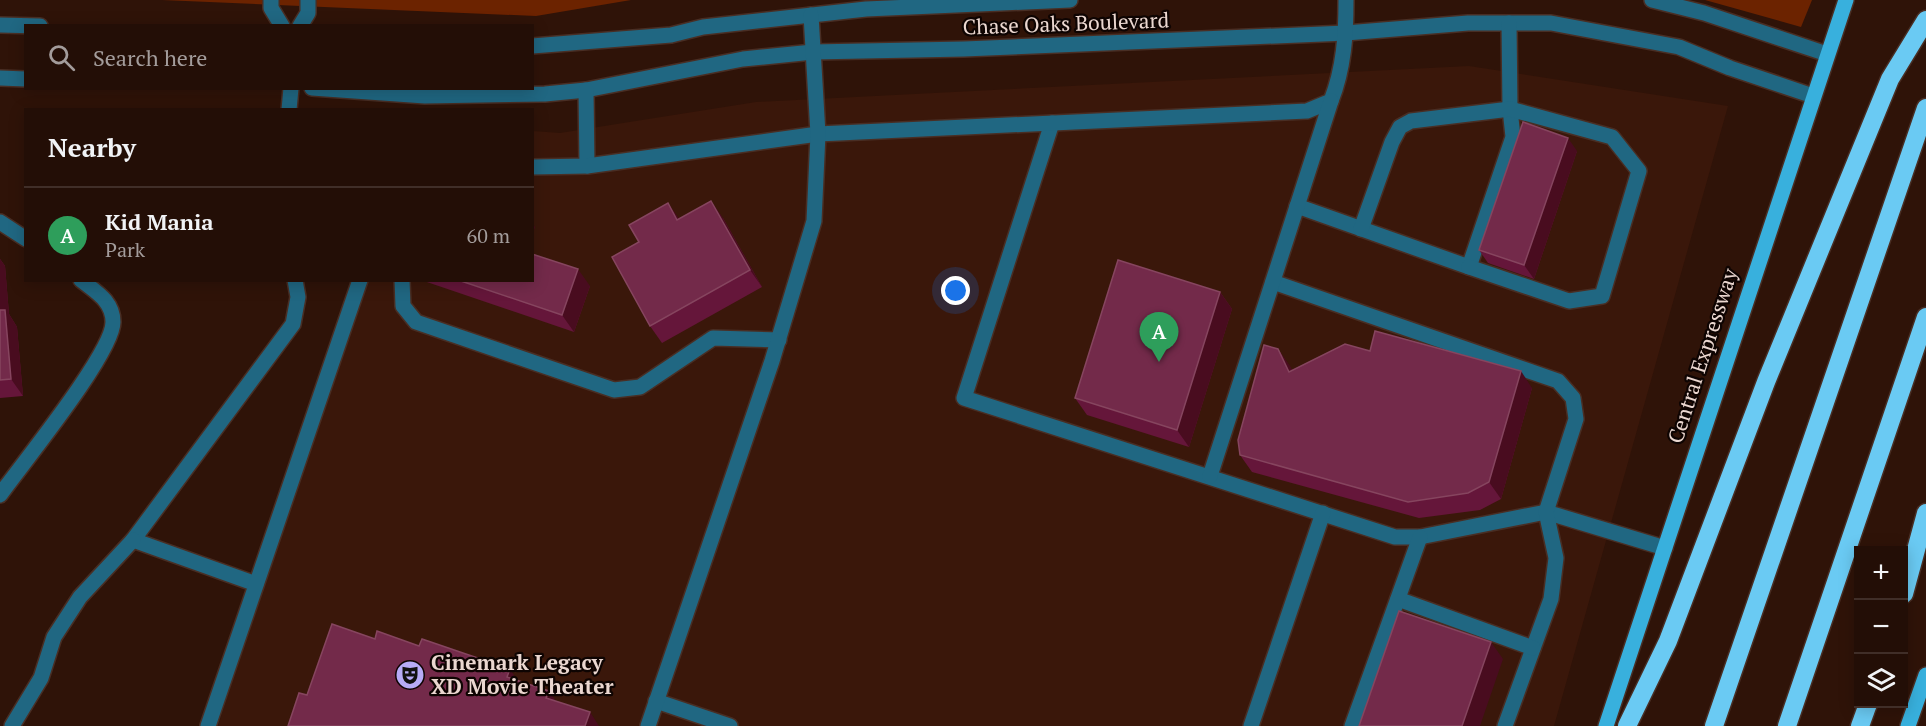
<!DOCTYPE html>
<html lang="en">
<head>
<meta charset="utf-8">
<style>
	:root { --surface:#230e06; --page:#2f1c14; --text:#f1f3f6; --muted:#a39c9b; --line:#402e28; --accent:#ea580c }
	body { margin:0; font-family:"PT Serif",serif; background:var(--page); color:var(--text) }
	.controls { position:absolute; right:18px; bottom:18px; display:grid; overflow:hidden; border-radius:0px; box-shadow:0 3px 15px #0003 }
	.controls button { width:54px; height:54px; display:grid; place-items:center; padding:0; border:0; border-bottom:2px solid var(--line); background:var(--surface); color:var(--text); font:30px sans-serif }
	.you { position:absolute; left:956px; top:291px; width:21px; height:21px; margin:-15px; border:4px solid #fff; border-radius:50%; background:#1a73e8; box-shadow:0 0 0 9px #1a73e833 }
	.badge { display:grid; place-items:center; width:39px; height:39px; border-radius:50%; background:var(--accent); color:#fff; font-size:20px; font-weight:700 }
	.pin { position:absolute; translate:-50% -50px; filter:drop-shadow(0 2px 3px #0008) }
	.pin::after { content:''; position:absolute; top:32px; width:21px; height:18px; background:inherit; clip-path:polygon(0 0,100% 0,50% 100%) }
	.list { margin:0; padding:0; list-style:none }
	h2 { display:flex; justify-content:space-between; align-items:center; height:78px; margin:0; padding:0 24px; font-size:26px }
	h2 small { font-size:20px; font-weight:400; color:var(--muted) }
	.list li { display:grid; grid-template-columns:39px 1fr auto; gap:18px; align-items:center; box-sizing:border-box; height:96px; padding:0 24px; border-top:2px solid var(--line) }
	.list b { display:block; font-size:22px; white-space:nowrap }
	.list p { margin:0; font-size:20px; white-space:nowrap; color:var(--muted) }
	.list em { font-size:20px; font-style:normal; color:var(--muted) }
	.icon { flex:none; width:33px; height:33px; fill:none; stroke:currentColor; stroke-width:2; stroke-linecap:round; stroke-linejoin:round }
	.map { position:relative; flex:none; width:1926px; height:726px; overflow:hidden }
	.search { position:absolute; background:var(--surface); box-shadow:0 3px 15px #0003; left:24px; top:24px; width:510px; height:66px; display:flex; align-items:center; gap:15px; box-sizing:border-box; padding:0 21px; border-radius:0px; color:var(--muted); font-size:22px }
	.panel { position:absolute; background:var(--surface); box-shadow:0 3px 15px #0003; left:24px; top:108px; width:510px; height:174px; border-radius:0px }
	.map>svg:first-child { display:block }
	.built { fill:#3a170a }
	.green { fill:#6c2300 }
	.lines { fill:none; stroke-linecap:round; stroke-linejoin:round }
	.minor-casing { stroke:#492e24; stroke-width:18 }
	.major-casing { stroke:#492e24; stroke-width:18 }
	.highway-casing { stroke:#492e24; stroke-width:21 }
	.minor { stroke:#206782; stroke-width:15 }
	.major { stroke:#38b0dd; stroke-width:15 }
	.highway { stroke:#6acaf3; stroke-width:18 }
	.wall { fill:#65163a }
	.shaded-wall { fill:#490c1f }
	.building { fill:#732a4a; stroke:#86455f; stroke-width:1.5 }
	.labels { text-anchor:middle; stroke-width:4.5; stroke-linejoin:round; paint-order:stroke }
	.street-label { font-size:21px; fill:#ebd7d0; stroke:#0e0402 }
	.poi-label { font-size:21px; font-weight:bold; fill:#ebd7d0; stroke:#0e0402; text-anchor:start }
</style>
</head>
<body>
<div class="map">
<svg width="1926" height="726" viewBox="0 0 1926 726">
	<rect width="100%" height="100%" fill="#2f1308"/>
	<polygon class="built" points="1469,66 1728,106 1554,726 218,726 357,281 532,280 533,131 560,133 756,102"/>
	<g class="green">
		<polygon points="162,0 631,0 536,16"/>
		<polygon points="1705,0 1812,0 1801,27"/>
	</g>
	<g class="lines">
		<g class="minor-casing">
			<g id="minor">
				<polyline points="271,0 271,8 282,26"/>
				<polyline points="1652,0 1704,13 1827,54"/>
				<polyline points="0,25 40,26"/>
				<polyline points="300,26 308,13 308,0"/>
				<polyline points="532,46 671,35 703,27 866,9 1070,0"/>
				<polyline points="0,78 26,79"/>
				<polyline points="312,88 425,96 545,94 586,90 743,59 813,52 964,49 1346,33 1468,23 1551,23 1679,47 1730,68 1813,96"/>
				<polyline points="586,90 587,166"/>
				<polyline points="289,110 291,88"/>
				<polyline points="1052,123 964,398 1395,537 1420,537 1546,512 1665,548"/>
				<path d="M532,167L587,166L818,134L1307,111L1331,101C1344,68 1346,35 1346,0"/>
				<polyline points="1297,206 1469,267 1513,137 1510,109 1509,23"/>
				<polyline points="0,222 26,239"/>
				<polyline points="1361,229 1392,142 1400,127 1411,121 1510,109 1612,137 1639,171 1602,296 1569,301 1469,267"/>
				<polyline points="402,280 403,306 416,322 614,390 640,387 713,338 779,340"/>
				<polyline points="1273,282 1558,381 1573,398 1576,419 1546,512 1556,558 1551,599 1505,726"/>
				<polyline points="1210,476 1331,101"/>
				<path d="M0,495C22,464 113,353 113,322C113,301 96,292 81,280"/>
				<polyline points="256,584 133,540 293,324 298,297 295,280"/>
				<polyline points="1398,599 1533,648"/>
				<polyline points="656,701 730,726"/>
				<polyline points="12,726 41,678 54,637 80,597 133,540"/>
				<polyline points="208,726 360,280"/>
				<polyline points="648,726 772,361 814,221 818,134 811,15"/>
				<polyline points="1251,726 1323,513"/>
				<polyline points="1352,726 1420,537"/>
			</g>
		</g>
		<g class="major-casing">
			<g id="major">
				<polyline points="1606,726 1846,0"/>
				<polyline points="1908,726 1926,675"/>
			</g>
		</g>
		<g class="highway-casing">
			<g id="highway">
				<polyline points="1904,594 1926,513"/>
				<polyline points="1627,726 1668,641 1766,382 1890,79 1926,20"/>
				<polyline points="1714,726 1926,108"/>
				<polyline points="1787,726 1926,317"/>
				<polyline points="1860,726 1868,704"/>
			</g>
		</g>
		<use href="#minor" class="minor"/>
		<use href="#major" class="major"/>
		<use href="#highway" class="highway"/>
	</g>
	<g class="wall">
		<polygon points="1577,151 1534,279 1488,263 1479,250"/>
		<polygon points="723,218 762,287 662,343 650,326 679,219"/>
		<polygon points="0,259 5,266 9,314 17,327 23,396 0,398"/>
		<polygon points="421,280 532,280 590,286 574,332"/>
		<polygon points="1220,292 1232,309 1189,447 1087,415 1075,398"/>
		<polygon points="1278,349 1292,370 1370,351 1532,388 1501,499 1480,510 1419,518 1252,472 1240,455"/>
	</g>
	<g class="shaded-wall">
		<polygon points="1568,138 1577,151 1534,279 1524,265"/>
		<polygon points="711,201 723,218 762,287 750,270"/>
		<polygon points="668,203 680,220 677,220"/>
		<polygon points="532,223 535,227 532,236"/>
		<polygon points="0,259 5,266 9,314 17,327 23,396 11,379 0,314"/>
		<polygon points="578,269 590,286 574,332 562,315"/>
		<polygon points="1220,292 1232,309 1189,447 1177,430"/>
		<polygon points="1278,349 1290,366 1301,389 1289,372"/>
		<polygon points="1521,371 1532,388 1501,499 1489,482"/>
		<polygon points="1491,642 1503,659 1480,726 1462,726"/>
		<polygon points="510,669 521,686 507,677"/>
		<polygon points="549,691 561,708 546,698"/>
		<polygon points="590,712 599,726 585,726"/>
	</g>
	<g class="building">
		<polygon points="1523,122 1568,138 1524,265 1479,250"/>
		<polygon points="711,201 750,270 650,326 612,257 639,242 629,225 668,203 677,220"/>
		<polygon points="532,254 578,269 562,315 458,280 532,280"/>
		<polygon points="1118,260 1220,292 1177,430 1075,398"/>
		<polygon points="0,310 5,310 11,379 0,380"/>
		<polygon points="1375,331 1521,371 1489,482 1468,493 1408,502 1240,455 1238,440 1264,345 1278,349 1289,372 1345,344 1370,351"/>
		<polygon points="1399,611 1491,642 1462,726 1359,726"/>
		<polygon points="332,624 375,639 377,631 419,646 422,639 510,669 507,677 549,691 546,698 590,712 585,726 288,726 299,693 307,695"/>
	</g>
	<defs>
		<g id="theatre-disc" transform="scale(1.5)"><circle r="9.5" fill="#b7abf7" stroke="#0e0402"/><path d="M-5-5.5Q0-4 5-5.5V0Q5 5 0 6Q-5 5-5 0ZM-3.3-2.5H-1v1.5H-3.3ZM1-2.5H3.3v1.5H1ZM-2.8 1Q0 5.5 2.8 1Z" fill="#111"/></g>
	</defs>
	<g fill-rule="evenodd">
		<use href="#theatre-disc" x="410" y="675"/>
	</g>
	<g class="labels">
		<g class="street-label">
			<text transform="translate(1066 24) rotate(-2)" y="7">Chase Oaks Boulevard</text>
			<text transform="translate(1703 356) rotate(-72)" y="7">Central Expressway</text>
		</g>
		<g class="poi-label">
			<text x="431" y="670">Cinemark Legacy<tspan x="431" dy="24">XD Movie Theater</tspan></text>
		</g>
	</g>
</svg>
<div class="controls">
<button>+</button>
<button>−</button>
<button><svg class="icon" aria-label="layers" viewBox="0 0 24 24"><path d="M12 4l9 5-9 5-9-5zM3 14l9 5 9-5"/></svg></button>
</div>
<div class="you"></div>
<div class="pin badge" style="left:1159px;top:362px;background:#2e9e5b">A</div>
<div class="search"><svg class="icon" aria-label="search" viewBox="0 0 24 24"><circle cx="10" cy="10" r="6"/><path d="M15 15l6 6"/></svg>Search here</div>
<section class="panel">
<h2>Nearby<small></small></h2>
<ul class="list">
<li><span class="badge" style="background:#2e9e5b">A</span><div><b>Kid Mania</b><p>Park</p></div><em>60 m</em></li>
</ul>
</section>
</div>
</body>
</html>
